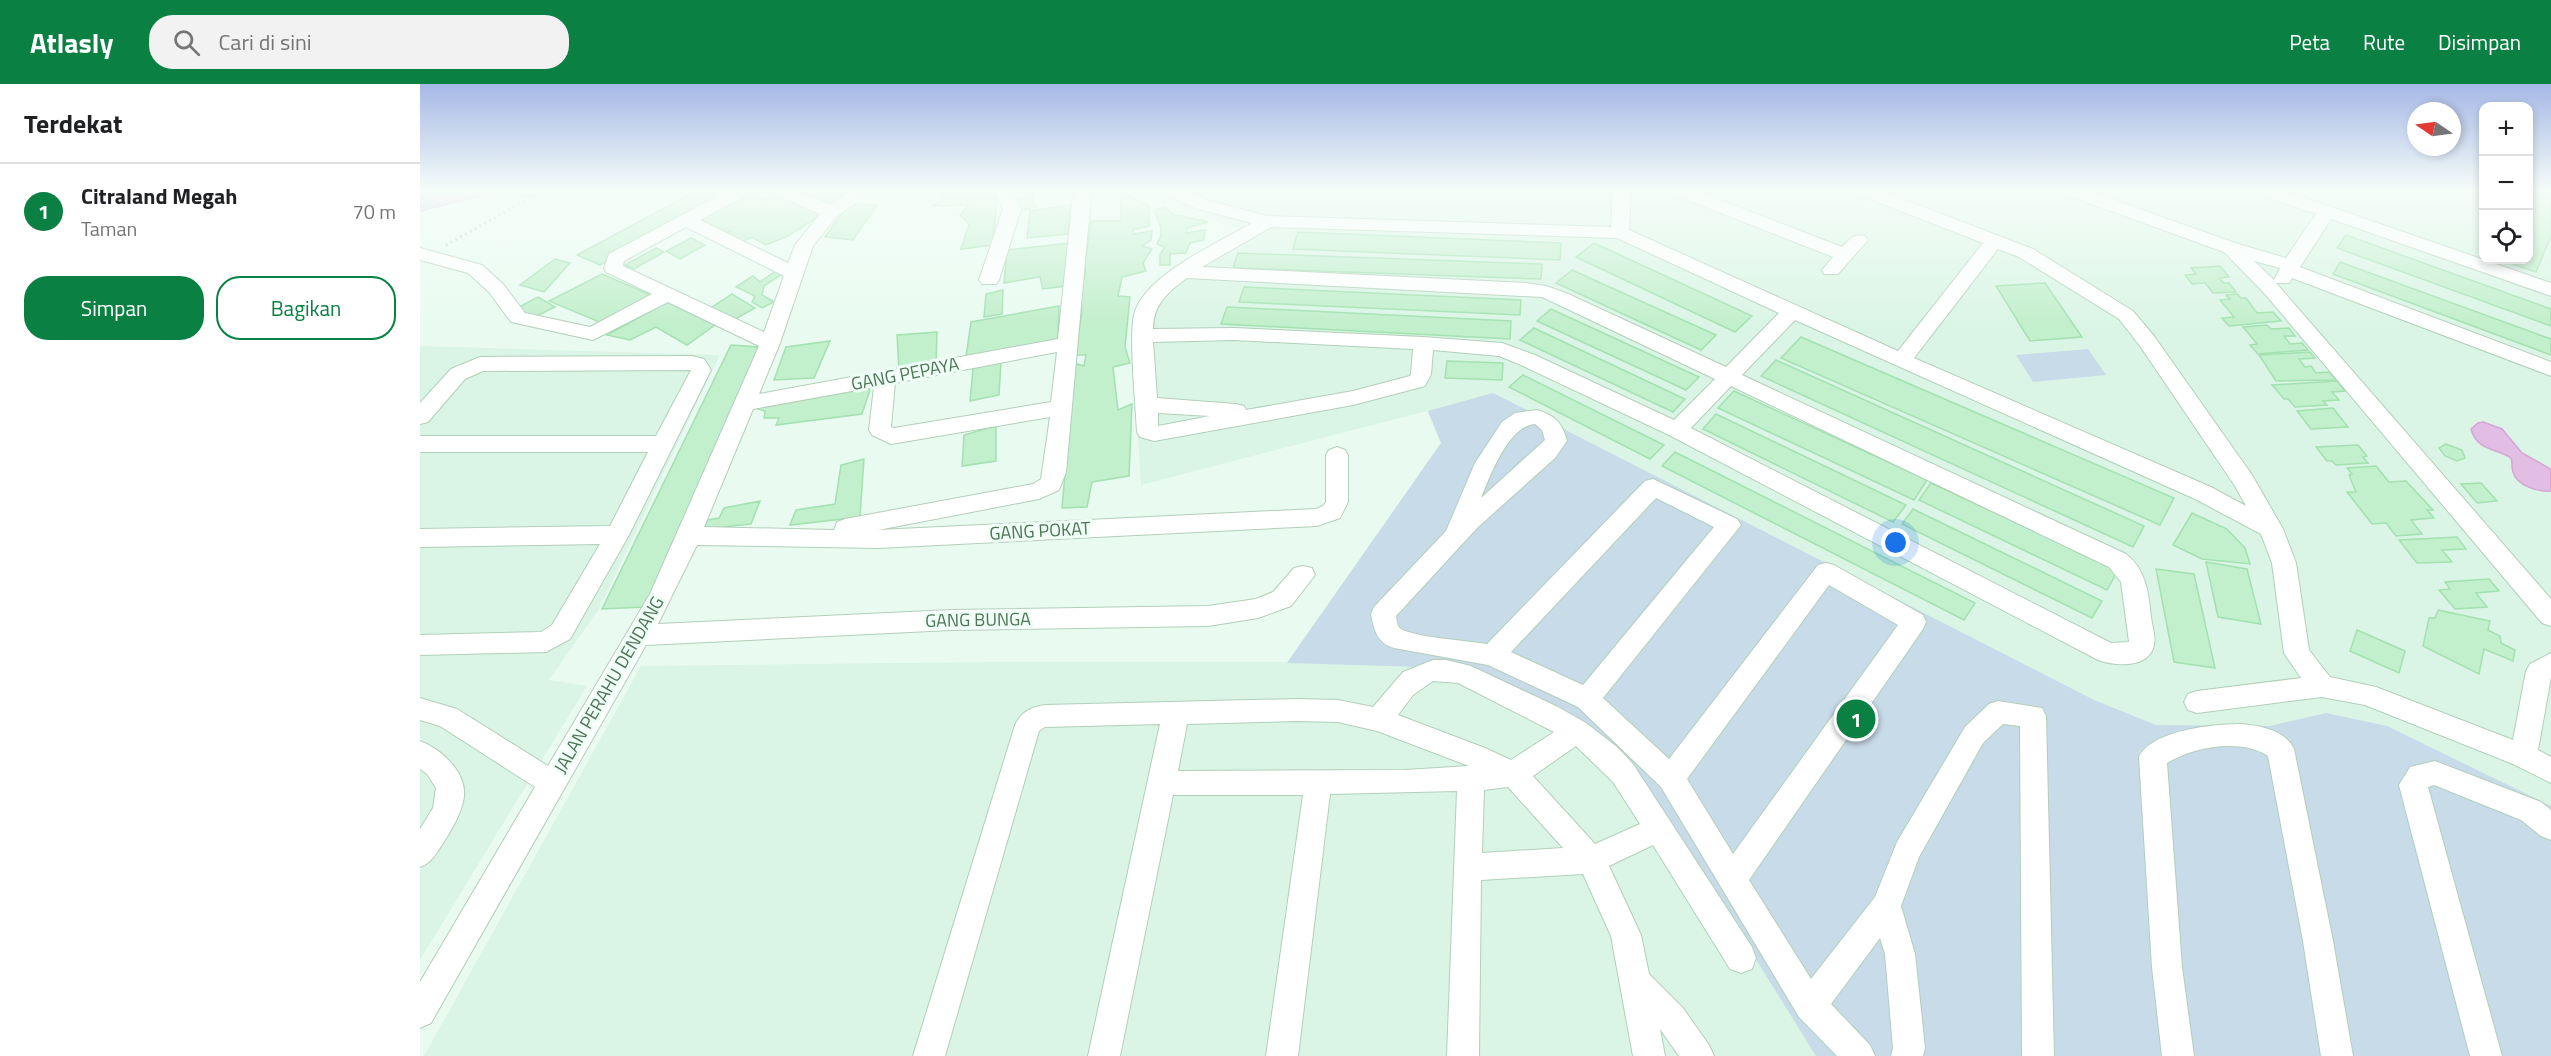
<!DOCTYPE html>
<html lang="id">
<head>
<meta charset="utf-8">
<style>
	:root { --surface:#fff; --page:#f2f2f2; --text:#202124; --muted:#757577; --line:#e0e0e0; --accent:#0b8043 }
	body { margin:0; font-family:"Titillium Web",sans-serif; background:var(--page); color:var(--text) }
	.controls { position:absolute; right:18px; top:18px; display:grid; overflow:hidden; border-radius:12px; box-shadow:0 3px 9px #0003 }
	.controls button { width:54px; height:54px; display:grid; place-items:center; padding:0; border:0; border-bottom:2px solid var(--line); background:var(--surface); color:var(--text); font:30px sans-serif }
	.compass { position:absolute; left:1987px; top:18px; width:54px; height:54px; border-radius:50%; background:var(--surface); box-shadow:0 3px 9px #0003; rotate:283deg }
	.you { position:absolute; left:1476px; top:459px; width:21px; height:21px; margin:-15px; border:4px solid #fff; border-radius:50%; background:#1a73e8; box-shadow:0 0 0 9px #1a73e833 }
	.badge { display:grid; place-items:center; width:39px; height:39px; border-radius:50%; background:var(--accent); color:#fff; font-size:20px; font-weight:700 }
	.pin { position:absolute; translate:-50% -50%; border:3px solid #fff; box-shadow:0 2px 6px #0006 }
	.list { margin:0; padding:0; list-style:none }
	h2 { display:flex; justify-content:space-between; align-items:center; height:78px; margin:0; padding:0 24px; font-size:26px }
	h2 small { font-size:20px; font-weight:400; color:var(--muted) }
	.list li { display:grid; grid-template-columns:39px 1fr auto; gap:18px; align-items:center; box-sizing:border-box; height:96px; padding:0 24px; border-top:2px solid var(--line) }
	.list b { display:block; font-size:22px; white-space:nowrap }
	.list p { margin:0; font-size:20px; white-space:nowrap; color:var(--muted) }
	.list em { font-size:20px; font-style:normal; color:var(--muted) }
	.actions { display:flex; gap:12px; padding:18px 24px }
	.actions a { flex:1; padding:14px 0; border:2px solid var(--accent); border-radius:24px; text-align:center; font-size:21px; color:var(--accent) }
	.actions .main { background:var(--accent); color:#fff }
	.icon { flex:none; width:33px; height:33px; fill:none; stroke:currentColor; stroke-width:2; stroke-linecap:round; stroke-linejoin:round }
	.map { position:relative; flex:none; width:2131px; height:972px; overflow:hidden }
	header { display:flex; align-items:center; gap:36px; box-sizing:border-box; height:84px; padding:0 30px; background:var(--accent); color:#fff }
	header strong { font-size:28px }
	nav { display:flex; gap:33px; margin-inline-start:auto; font-size:21px }
	.search { width:420px; height:54px; background:var(--page); display:flex; align-items:center; gap:15px; box-sizing:border-box; padding:0 21px; border-radius:24px; color:var(--muted); font-size:22px }
	main { display:flex }
	aside { flex:1; background:var(--surface) }
	.map>svg:first-child { display:block }
	.residential { fill:#daf5e5 }
	.green { fill:#c8dbe8 }
	.water { fill:#e3bee4; stroke:#d5a5d5; stroke-width:1.5 }
	.building { fill:#c2efcc; stroke:#a3e1b0; stroke-width:1.5 }
	.lines { fill:none; stroke-linecap:round; stroke-linejoin:round }
	.street-casing { stroke:#b2cfba; stroke-width:2 }
	.path { stroke:#a5d4af; stroke-width:3; stroke-dasharray:1.5 4; stroke-linecap:butt }
	.street { fill:#fff; fill-rule:evenodd }
	.labels { text-anchor:middle; stroke-width:6; stroke-linejoin:round; paint-order:stroke }
	.street-label { font-size:18px; fill:#4e7455; stroke:#effef6 }
</style>
</head>
<body>
<header>
<strong>Atlasly</strong>
<div class="search"><svg class="icon" aria-label="search" viewBox="0 0 24 24"><circle cx="10" cy="10" r="6"/><path d="M15 15l6 6"/></svg>Cari di sini</div>
<nav><a>Peta</a><a>Rute</a><a>Disimpan</a></nav>
</header>
<main>
<aside>
<h2>Terdekat<small></small></h2>
<ul class="list">
<li><span class="badge">1</span><div><b>Citraland Megah</b><p>Taman</p></div><em>70 m</em></li>
</ul>
<div class="actions"><a class="main">Simpan</a><a>Bagikan</a></div>
</aside>
<div class="map">
<svg width="2131" height="972" viewBox="0 0 2131 972">
	<rect width="100%" height="100%" fill="#e9fbf1"/>
	<g class="residential">
		<polygon points="722,106 2063,106 2064,176 2108,176 2109,106 2131,106 2131,972 4,972 221,582 568,578 867,578 1021,359 1007,327 721,401 712,256 719,221 729,204 821,145 744,121"/>
		<polygon points="0,262 300,271 179,525 129,596 167,602 0,876"/>
	</g>
	<g class="green">
		<polygon points="1668,265 1686,291 1613,298 1596,271"/>
		<polygon points="1073,309 1674,616 1736,641 1850,642 1906,629 1967,642 2131,722 2131,972 1396,972 1248,734 1164,641 1001,583 867,579 1021,359 1008,327"/>
	</g>
	<g class="water">
		<polygon points="0,106 84,106 0,127"/>
		<path d="M2063,338L2082,345L2102,369L2129,384L2131,387V407C2118,408 2097,402 2093,388C2091,383 2093,379 2091,374C2076,364 2057,367 2051,345L2058,339Z"/>
	</g>
	<g class="building">
		<polygon points="103,106 127,106 110,115 96,109"/>
		<polygon points="278,106 317,106 180,181 157,171"/>
		<polygon points="373,106 432,106 404,121"/>
		<polygon points="521,106 570,106 577,112 573,161 541,165 549,140 540,131 549,121 513,122 527,112 518,109"/>
		<polygon points="594,106 613,106 614,109 612,117 617,122 601,127 597,118 606,112"/>
		<polygon points="2113,106 2131,106 2131,152 2116,188 2081,176 2108,176 2108,116"/>
		<polygon points="330,107 343,116 355,109 402,130 368,152 346,161 332,153 319,159 306,151 311,147 302,150 281,134"/>
		<polygon points="701,108 729,122 729,142 713,146 714,150 732,147 731,156 722,162 732,165 723,179 726,187 702,193 698,212 710,213 705,263 710,279 693,283 698,326 712,320 709,392 672,398 667,423 642,424 650,333 650,292 657,280 664,282 666,271 655,271 662,228 660,212 665,188 665,178 671,137 701,137"/>
		<polygon points="429,120 457,121 433,156 405,153"/>
		<polygon points="651,121 648,150 607,154 610,127"/>
		<polygon points="745,123 753,130 788,138 767,144 766,149 785,146 784,156 770,159 766,169 750,170 750,181 740,181 740,170 745,163 737,160 741,151 741,144 734,126"/>
		<polygon points="878,148 1141,159 1140,176 873,165"/>
		<polygon points="1926,151 2131,225 2131,242 1917,164"/>
		<polygon points="271,154 285,161 260,175 246,167"/>
		<polygon points="649,159 646,202 623,205 620,193 584,199 587,166"/>
		<polygon points="1174,159 1332,232 1315,248 1156,173"/>
		<polygon points="236,164 244,168 214,185 205,181"/>
		<polygon points="818,169 1122,180 1121,195 813,184"/>
		<polygon points="135,175 150,179 124,208 100,201"/>
		<polygon points="1920,178 2131,255 2131,271 1913,190"/>
		<polygon points="1800,182 1809,193 1799,194 1804,199 1809,199 1816,208 1793,209 1785,199 1772,200 1765,191 1776,190 1771,184"/>
		<polygon points="1152,186 1296,251 1281,266 1136,199"/>
		<polygon points="356,187 362,190 344,202 342,211 354,218 342,224 332,218 335,212 316,203 333,192 340,198"/>
		<polygon points="182,190 233,212 184,240 129,217"/>
		<polygon points="1625,199 1662,253 1610,257 1576,202"/>
		<polygon points="824,203 1101,216 1100,231 819,218"/>
		<polygon points="583,206 582,230 564,233 566,210"/>
		<polygon points="312,210 335,224 310,238 289,225"/>
		<polygon points="1817,210 1821,214 1826,214 1837,229 1853,228 1861,237 1809,242 1802,234 1814,233 1800,216 1810,215 1806,211"/>
		<polygon points="118,213 135,223 113,234 97,224"/>
		<polygon points="247,218 295,241 267,261 236,243 210,256 187,251"/>
		<polygon points="639,222 638,255 546,273 551,238"/>
		<polygon points="807,223 1091,237 1090,255 801,240"/>
		<polygon points="1131,225 1279,293 1266,306 1117,237"/>
		<polygon points="1847,241 1851,245 1869,244 1875,252 1864,252 1870,260 1882,259 1888,266 1838,270 1830,261 1837,260 1823,243"/>
		<polygon points="1114,244 1265,315 1253,328 1100,256"/>
		<polygon points="517,248 516,281 479,286 477,251"/>
		<polygon points="1381,253 1754,414 1740,441 1361,274"/>
		<polygon points="410,257 394,294 354,296 366,263"/>
		<polygon points="311,261 339,263 225,523 182,525"/>
		<polygon points="1890,268 1895,274 1879,275 1885,283 1891,282 1896,289 1909,288 1916,296 1856,297 1839,271"/>
		<polygon points="1356,276 1724,442 1713,463 1341,292"/>
		<polygon points="1027,277 1083,279 1082,296 1025,294"/>
		<polygon points="581,278 579,311 550,317 553,284"/>
		<polygon points="1103,291 1244,361 1230,375 1089,303"/>
		<polygon points="1917,297 1925,307 1912,308 1919,316 1903,317 1907,321 1875,323 1868,315 1864,315 1852,301"/>
		<polygon points="451,303 442,330 356,341 359,334 344,334 345,327 325,321"/>
		<polygon points="1314,307 1507,396 1494,416 1298,324"/>
		<polygon points="1913,324 1928,343 1891,345 1877,327"/>
		<polygon points="1296,330 1486,421 1473,438 1283,345"/>
		<polygon points="576,342 576,377 542,382 544,351"/>
		<polygon points="2026,360 2042,366 2045,374 2037,377 2025,372 2019,364"/>
		<polygon points="1938,361 1947,372 1943,373 1948,379 1916,381 1912,377 1907,377 1896,363"/>
		<polygon points="1255,368 1555,519 1544,536 1242,382"/>
		<polygon points="444,375 440,433 370,441 376,426 415,420 421,381"/>
		<polygon points="1956,382 1969,398 1986,397 2013,426 2007,426 2014,434 1991,436 2002,450 1976,452 1966,439 1952,440 1927,408 1936,408 1929,391 1932,390 1927,384"/>
		<polygon points="1511,399 1698,486 1687,506 1499,416"/>
		<polygon points="2061,399 2077,417 2057,419 2041,400"/>
		<polygon points="340,417 331,440 284,445 287,436 299,434 304,424"/>
		<polygon points="1493,425 1682,517 1672,534 1482,440"/>
		<polygon points="1772,429 1807,445 1825,464 1830,480 1782,475 1753,461"/>
		<polygon points="2037,453 2046,465 2022,466 2032,478 1997,479 1979,456"/>
		<polygon points="1786,478 1827,485 1841,540 1798,533"/>
		<polygon points="1736,485 1774,490 1795,584 1754,578"/>
		<polygon points="2069,495 2079,507 2056,509 2067,523 2035,525 2019,506 2030,505 2025,498"/>
		<polygon points="2018,526 2070,537 2068,546 2080,552 2081,559 2095,566 2093,577 2064,565 2059,590 2003,562 2009,534 2015,534"/>
		<polygon points="1937,546 1985,567 1979,589 1930,567"/>
	</g>
	<g class="lines">
		<g class="street-casing">
			<g id="street">
				<path d="M309,106H331L328,110L280,136L368,179L375,161L400,130L354,110L351,106H375L410,121L433,106H454L417,132L393,162L360,259L339,310L638,255L653,111L661,106L668,107L671,111L646,388L639,406L619,415L458,446L896,425L903,422L906,418V371L909,366L917,363L925,366L928,371V418L920,434L897,442L459,464L277,461L238,540L531,526L788,522L836,515L853,508L874,484L883,482L892,484L895,491L871,522L838,534L788,542L531,546L226,561L11,939L0,944V898L115,703L20,642L0,636V614L37,625L128,682L230,510L339,262L248,218L173,256L91,238L69,208L48,189L0,176V164L62,181L83,200L105,229L170,243L232,210L186,188L184,184L189,170ZM266,143L364,192L344,248L203,182L204,177ZM637,268L631,318L474,344L471,343L475,299ZM454,303L449,346L452,351L471,360L630,333L621,395L613,400L425,435L417,438L414,446L284,443L333,325Z"/>
				<polygon points="573,106 591,106 601,125 579,196 576,200 562,200 559,196 583,125"/>
				<path d="M739,106H763L790,117L847,132L1191,143L1193,106H1211L1209,146L1478,267L1563,159L1437,110L1434,106H1459L1613,165L1713,227L1734,252L1832,391L1863,445L1876,479L1889,566L1910,593L1956,603L2093,656L2106,587L2110,580L2131,569V593L2118,666L2131,673V699L2093,680L1945,621L1902,613L1777,629L1768,626L1764,618L1768,610L1777,607L1881,594L1864,569L1852,479L1841,450L1775,415L1375,236L1322,291L1706,470C1726,485 1729,511 1731,533C1732,541 1736,553 1734,561C1729,585 1695,582 1678,576L1249,351L1101,281L1079,272L1013,266L1011,290L1005,302L933,321L734,357L720,353L717,348C716,322 708,248 715,227C729,189 798,159 832,139L778,125L742,110ZM851,143L1197,154L1359,229L1306,283L1146,209L1126,202L1106,199L782,183ZM1578,165L1599,173L1699,235L1720,262L1815,402L1826,422L1791,403L1494,274ZM767,194L1122,213L1295,295L1254,336L1115,271L1082,259L1003,253L814,244L733,245C733,220 748,208 767,194ZM814,256L993,265L991,290L990,292L933,307L826,326L824,322L816,320L737,314L733,258ZM1311,302L1689,483L1701,498L1709,558L1691,559L1271,344ZM738,329L790,332L738,342Z"/>
				<path d="M1249,106H1274L1422,163C1430,155 1434,149 1445,152L1448,156L1418,190H1404L1402,186L1413,173L1252,110Z"/>
				<path d="M1641,106H1666L1818,160L1866,174L1896,130L1839,110L1836,106H1862L2131,199V212L1911,135L1880,183L2131,278V292L1872,194L1869,199H1856L2131,515V542L2122,539L1845,210L1804,168L1644,110ZM1834,177L1860,184L1854,196Z"/>
				<polygon points="272,272 284,275 291,286 209,451 150,555 126,568 0,571 0,551 121,548 132,541 180,460 0,463 0,445 190,442 228,368 0,368 0,352 236,352 271,286 63,287 45,295 8,338 0,340 0,319 31,285 60,273"/>
				<path d="M1117,326C1134,331 1143,339 1147,357L1135,374L1057,444L976,532C977,537 977,542 981,545C994,553 1049,557 1067,560L1225,397L1233,395L1317,435L1321,441L1183,614L1249,675L1398,481L1406,479L1414,481L1503,531L1506,538L1503,545L1329,796L1391,895L1455,813L1477,758L1545,643L1569,620L1578,617L1622,624L1626,632L1634,972H1602L1600,642L1583,640L1563,659L1499,773L1481,822L1495,870L1505,964L1503,972H1471L1473,964L1465,870L1460,854L1411,920L1450,961L1455,972H1417L1379,933L1241,703L1158,623L1068,581L974,564C957,559 954,546 951,530L954,523L1026,447L1055,379L1082,338L1095,329ZM1115,340L1122,346L1125,356L1061,414C1070,392 1088,342 1115,340ZM1236,414L1294,443L1163,601L1091,568ZM1409,501L1478,541L1313,770L1267,695Z"/>
				<path d="M1013,576H1026L1051,582L1138,623L1166,639L1197,663L1213,680L1332,863L1336,874L1332,885L1321,889L1310,885L1233,761L1189,782L1221,851L1229,890L1263,924L1289,961L1294,972H1259L1240,945L1245,972H1213L1191,852L1163,790L1061,796L1059,972H1027L1037,707L910,710L878,972H846L883,711H753L700,972H668L740,640L625,643L619,647L525,972H493L595,641C601,628 611,623 625,621L877,615L918,616L953,623L983,588ZM1013,597L1038,599L1134,648L1091,676L1065,664L978,631L993,611ZM877,637L918,638L957,647L1049,682L985,686L758,687L767,640ZM1156,662L1193,698L1220,740L1175,760L1113,692ZM1088,703L1143,764L1062,769L1064,706Z"/>
				<path d="M1822,640C1841,642 1865,646 1874,665L1913,857L1933,972H1901L1883,857L1848,672C1821,654 1773,663 1747,679L1762,883L1774,972H1742L1732,883L1719,673C1732,646 1794,640 1822,640Z"/>
				<path d="M0,657C23,666 50,691 43,718C40,731 32,745 25,756C17,768 13,778 0,783V745L13,724L16,704L7,690L0,685Z"/>
				<polygon points="2015,677 2121,718 2131,726 2131,756 2121,752 2101,736 2014,701 2008,703 2082,972 2050,972 1979,701 1990,683"/>
			</g>
		</g>
		<polyline class="path" points="26,161 106,116"/>
		<use href="#street" class="street"/>
	</g>
	<linearGradient id="sky" x2="0" y2="1"><stop stop-color="#a6b8e6"/><stop offset="0.44" stop-color="#f5fdf9"/><stop offset="1" stop-color="#f5fdf9" stop-opacity="0"/></linearGradient>
	<rect width="2131" height="242" fill="url(#sky)"/>
	<g class="labels">
		<g class="street-label">
			<text transform="translate(485 290) rotate(-11)" y="6">GANG PEPAYA</text>
			<text transform="translate(620 447) rotate(-3)" y="6">GANG POKAT</text>
			<text transform="translate(558 536) rotate(-1)" y="6">GANG BUNGA</text>
			<text transform="translate(189 601) rotate(-60)" y="6">JALAN PERAHU DENDANG</text>
		</g>
	</g>
</svg>
<div class="controls">
<button>+</button>
<button>−</button>
<button><svg class="icon" aria-label="locate" viewBox="0 0 24 24"><circle cx="12" cy="12" r="6"/><path d="M12 2v4M12 18v4M2 12h4M18 12h4"/></svg></button>
</div>
<svg class="compass" viewBox="-18 -18 36 36"><path d="M0-13l5 13h-10z" fill="#e53935"/><path d="M0 13l5-13h-10z" fill="#757577"/></svg>
<div class="you"></div>
<div class="pin badge" style="left:1436px;top:635px">1</div>
</div>
</main>
</body>
</html>
